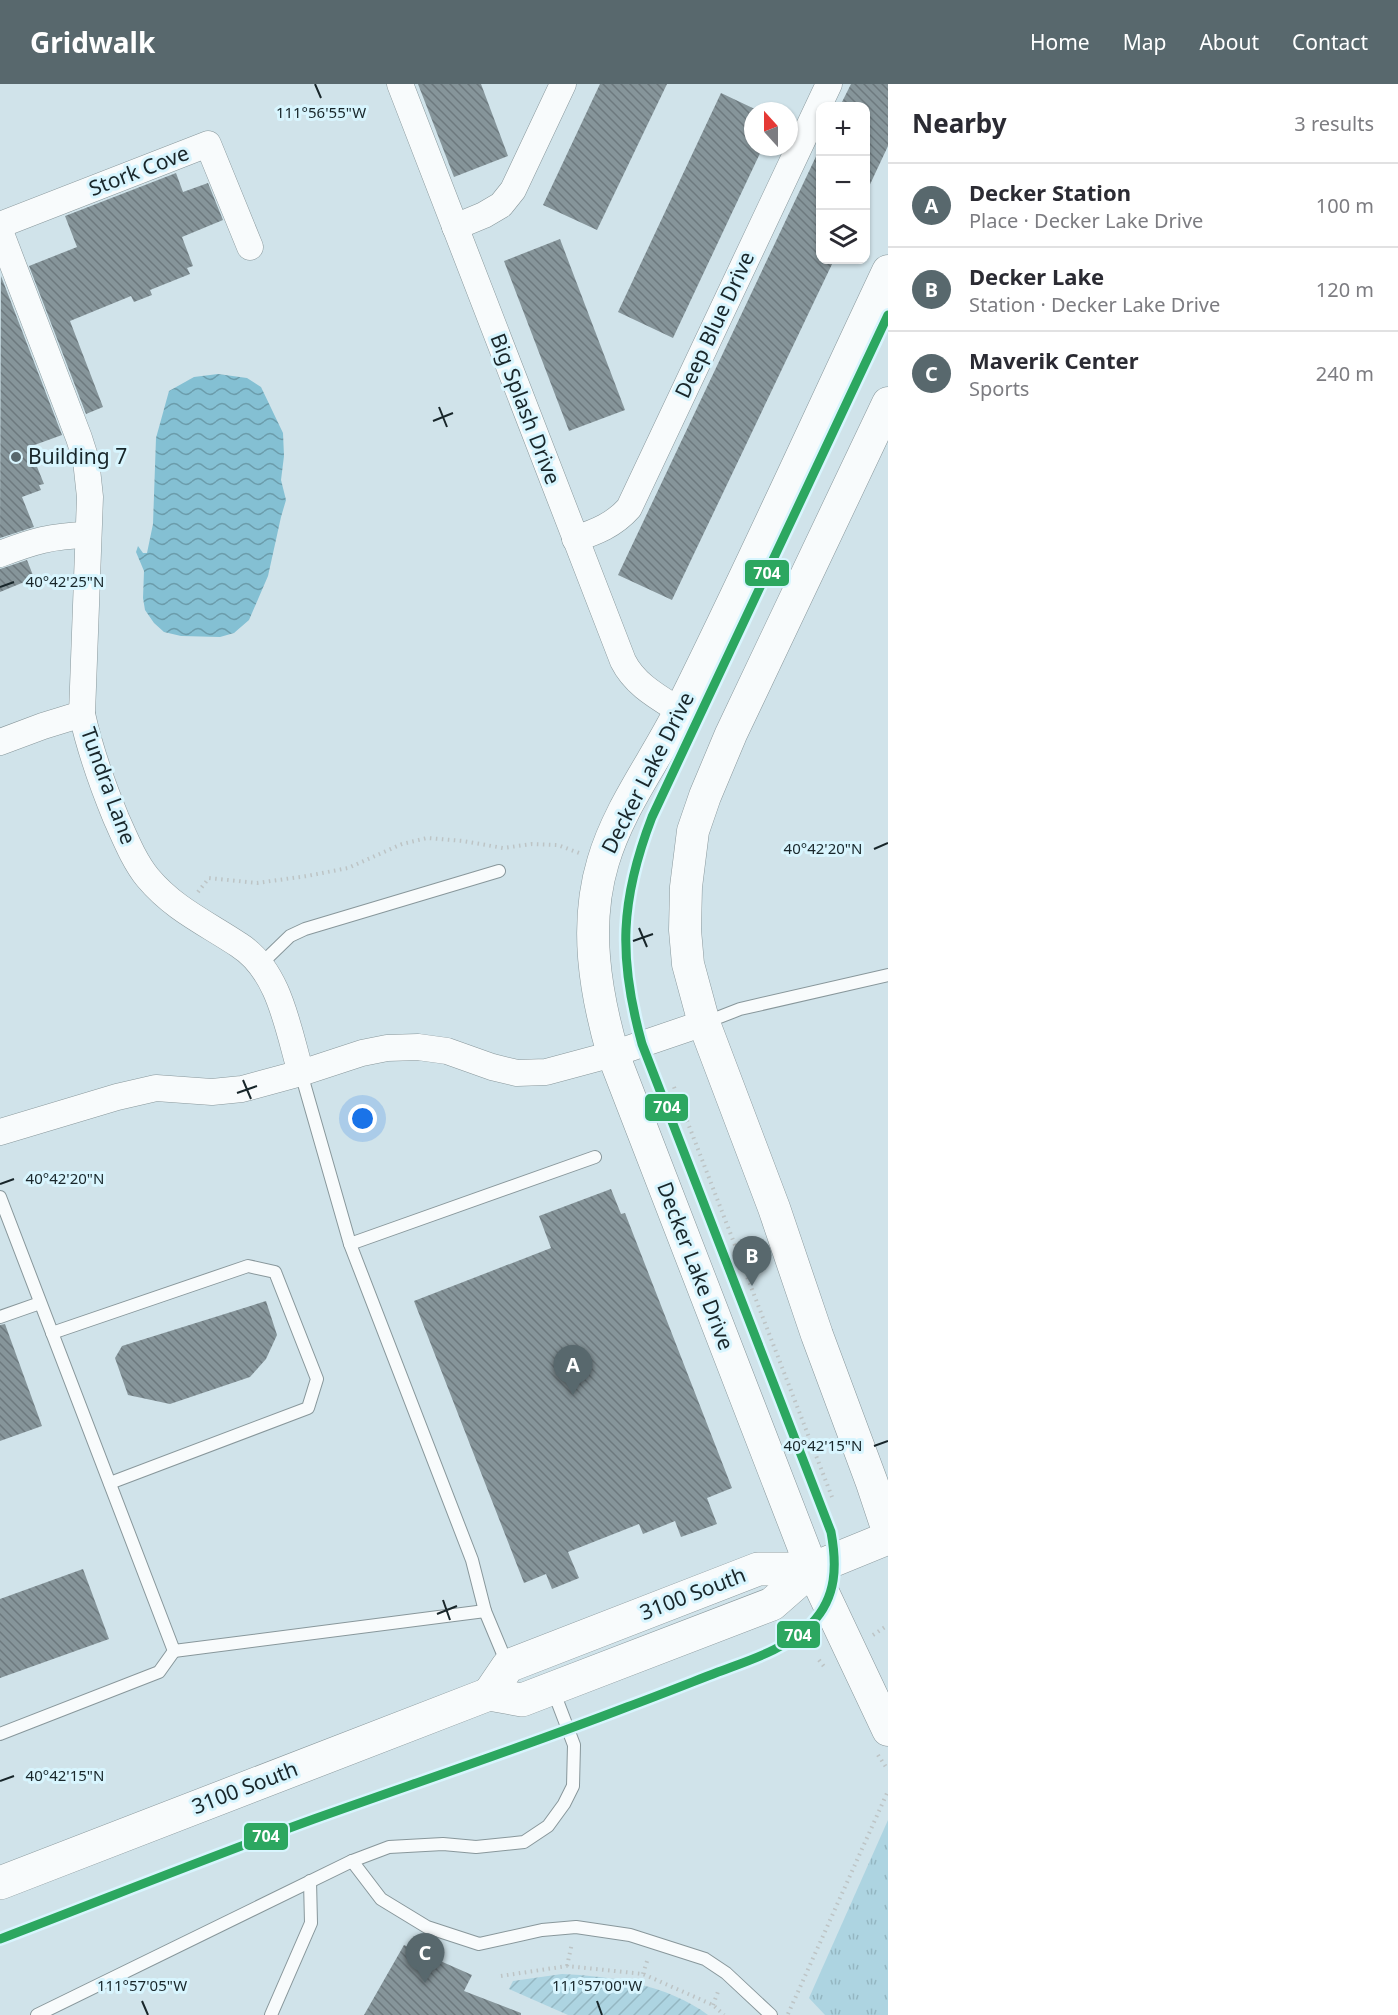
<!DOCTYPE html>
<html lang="en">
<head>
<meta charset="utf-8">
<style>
	:root { --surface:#fff; --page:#f2f2f3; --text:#2b2b33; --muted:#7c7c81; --line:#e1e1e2; --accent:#58686d }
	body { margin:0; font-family:"Noto Sans",sans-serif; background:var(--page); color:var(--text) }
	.controls { position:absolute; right:18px; top:18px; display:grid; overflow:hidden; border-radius:12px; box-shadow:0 2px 4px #0004 }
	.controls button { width:54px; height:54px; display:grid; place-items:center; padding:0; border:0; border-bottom:2px solid var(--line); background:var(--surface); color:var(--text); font:30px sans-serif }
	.compass { position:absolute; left:744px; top:18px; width:54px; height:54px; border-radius:50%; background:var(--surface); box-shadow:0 2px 4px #0004; rotate:339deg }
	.you { position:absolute; left:363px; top:1035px; width:21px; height:21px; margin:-15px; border:4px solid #fff; border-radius:50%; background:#1a73e8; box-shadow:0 0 0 9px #1a73e833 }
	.badge { display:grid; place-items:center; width:39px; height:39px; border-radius:50%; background:var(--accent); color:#fff; font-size:20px; font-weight:700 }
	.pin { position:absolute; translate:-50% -50px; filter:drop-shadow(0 2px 3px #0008) }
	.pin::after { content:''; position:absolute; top:32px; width:21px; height:18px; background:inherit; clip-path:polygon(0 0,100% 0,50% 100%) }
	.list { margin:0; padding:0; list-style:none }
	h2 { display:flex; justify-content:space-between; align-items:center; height:78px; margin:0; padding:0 24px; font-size:26px }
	h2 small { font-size:20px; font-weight:400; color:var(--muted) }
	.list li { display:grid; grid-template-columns:39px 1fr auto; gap:18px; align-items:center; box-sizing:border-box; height:84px; padding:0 24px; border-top:2px solid var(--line) }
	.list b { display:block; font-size:22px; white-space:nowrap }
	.list p { margin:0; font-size:20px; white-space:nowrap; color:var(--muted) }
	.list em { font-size:20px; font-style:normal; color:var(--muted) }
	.icon { flex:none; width:33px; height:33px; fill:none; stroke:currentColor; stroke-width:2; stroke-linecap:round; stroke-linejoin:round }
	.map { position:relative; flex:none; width:888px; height:1931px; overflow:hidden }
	header { display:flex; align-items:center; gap:36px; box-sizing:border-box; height:84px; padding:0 30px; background:var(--accent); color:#fff }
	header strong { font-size:28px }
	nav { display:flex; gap:33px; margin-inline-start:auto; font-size:21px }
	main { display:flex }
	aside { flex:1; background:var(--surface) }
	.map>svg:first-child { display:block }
	.grass { fill:url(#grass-tufts) }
	.garden { fill:url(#garden-furrows) }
	.water { fill:url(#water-waves) }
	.building { fill:url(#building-back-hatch) }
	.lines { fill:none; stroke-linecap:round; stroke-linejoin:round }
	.service-casing { stroke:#88979b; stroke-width:14 }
	.minor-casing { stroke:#88979b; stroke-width:27 }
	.tertiary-casing { stroke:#88979b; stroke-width:33 }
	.secondary-casing { stroke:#88979b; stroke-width:34 }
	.path { stroke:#bdc4c5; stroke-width:4; stroke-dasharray:1.5 4.5; stroke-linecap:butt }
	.service { stroke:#f8fbfc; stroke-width:12 }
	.minor { stroke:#f8fbfc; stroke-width:26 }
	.tertiary { stroke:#f8fbfc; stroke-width:32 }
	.secondary { stroke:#f8fbfc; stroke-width:33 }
	.rail-1-casing { stroke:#d8f5fe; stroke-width:14 }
	.rail-1 { stroke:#2ca760; stroke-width:9 }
	.ticks { fill:none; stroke:#18262a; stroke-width:2 }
	.poi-dot { fill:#58686d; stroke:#d8f5fe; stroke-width:2 }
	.labels { text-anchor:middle; stroke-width:6; stroke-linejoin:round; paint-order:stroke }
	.street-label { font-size:21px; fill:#18262a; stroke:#d8f5fe }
	.poi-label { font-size:21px; fill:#18262a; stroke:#d8f5fe; text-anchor:start }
	.ticks-label { font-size:15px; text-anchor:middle; fill:#18262a; stroke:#d8f5fe; stroke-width:6; stroke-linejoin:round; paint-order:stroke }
	.line-badge { stroke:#d8f5fe; stroke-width:2 }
	.badge-label { font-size:16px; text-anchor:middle; font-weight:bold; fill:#fff }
</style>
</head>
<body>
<header>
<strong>Gridwalk</strong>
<nav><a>Home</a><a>Map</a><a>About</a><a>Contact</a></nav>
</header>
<main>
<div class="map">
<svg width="888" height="1931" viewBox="0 0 888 1931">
	<defs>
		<pattern id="grass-tufts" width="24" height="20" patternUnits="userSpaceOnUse" patternTransform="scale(1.5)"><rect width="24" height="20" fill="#add4e1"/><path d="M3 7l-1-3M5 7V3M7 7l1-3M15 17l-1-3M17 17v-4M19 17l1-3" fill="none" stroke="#94b6c1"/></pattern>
		<pattern id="garden-furrows" width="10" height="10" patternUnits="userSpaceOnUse" patternTransform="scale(1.5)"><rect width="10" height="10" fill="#add4e1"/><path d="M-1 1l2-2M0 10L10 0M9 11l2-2" fill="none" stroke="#94b6c1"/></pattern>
		<pattern id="water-waves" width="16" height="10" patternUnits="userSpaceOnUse" patternTransform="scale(1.5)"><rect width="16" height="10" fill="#84c0d3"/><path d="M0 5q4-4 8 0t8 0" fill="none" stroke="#6b9cab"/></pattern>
		<pattern id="building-back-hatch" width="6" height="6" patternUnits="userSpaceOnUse" patternTransform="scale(1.5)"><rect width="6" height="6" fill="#86959a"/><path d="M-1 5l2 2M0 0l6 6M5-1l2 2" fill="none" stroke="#6d797e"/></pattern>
	</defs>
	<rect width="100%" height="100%" fill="#d0e3ea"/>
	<polygon class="grass" points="888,1736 888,1931 825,1931 809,1914"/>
	<path class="garden" d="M562,1890C610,1892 668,1901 708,1931H568L509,1905L513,1897Z"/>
	<polygon class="water" points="218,290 247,294 261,303 283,349 284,372 281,396 286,416 281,433 268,492 249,536 234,549 220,553 181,552 164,548 154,539 145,526 143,514 144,487 136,468 138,462 143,469 147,469 153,440 156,354 169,307 194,293"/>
	<g class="building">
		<polygon points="418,0 481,0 508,72 454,93"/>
		<polygon points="600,0 667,0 597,146 543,121"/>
		<polygon points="851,0 888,0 888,62 866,109 866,22 840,22"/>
		<polygon points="721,9 759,27 753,27 753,63 763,63 673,254 618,228"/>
		<polygon points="820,64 820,176 834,176 672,516 618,491"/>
		<polygon points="176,89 183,108 208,99 223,136 182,153 193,182 187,184 190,190 150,206 152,211 134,218 131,212 70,237 103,323 86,330 29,182 77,163 65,132"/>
		<polygon points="560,155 625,326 569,347 504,177"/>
		<polygon points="1,192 62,351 29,363 44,400 39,401 41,406 22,413 34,443 0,454"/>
		<polygon points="27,476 34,494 0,508 0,485"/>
		<polygon points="611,1105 621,1130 625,1129 732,1404 707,1414 717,1440 681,1453 675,1437 643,1450 639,1440 568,1468 579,1494 552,1505 546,1490 524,1499 414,1217 551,1164 539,1132"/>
		<polygon points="266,1217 277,1251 266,1275 250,1293 170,1320 128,1311 115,1274 122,1262"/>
		<polygon points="5,1240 42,1342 0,1357 0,1241"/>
		<polygon points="83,1485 109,1555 0,1594 0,1515"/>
		<polygon points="404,1861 472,1891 464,1907 521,1929 521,1931 364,1931"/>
	</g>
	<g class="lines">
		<g class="service-casing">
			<g id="service">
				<polyline points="260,881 290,852 305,845 499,787"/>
				<polyline points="704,939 740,925 888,891"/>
				<polyline points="301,989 350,1160 472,1476 485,1527 508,1582"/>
				<polyline points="0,1113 174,1567 485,1527"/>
				<polyline points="350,1160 595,1073"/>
				<polyline points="0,1233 40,1219"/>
				<polyline points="52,1249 248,1182 275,1188 317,1295 308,1324 110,1399"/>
				<polyline points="0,1650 159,1588 174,1567"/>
				<polyline points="352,1777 381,1815 427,1843 479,1860 542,1846 576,1843 630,1851 705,1875 726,1889 771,1931"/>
				<polyline points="37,1931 352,1777 389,1763 443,1760 476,1763 524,1758 548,1742 564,1720 573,1702 574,1661 553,1606"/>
				<polyline points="271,1931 311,1839 310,1797"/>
			</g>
		</g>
		<g class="minor-casing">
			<g id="minor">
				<path d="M400,0L623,577C635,601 658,613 680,627"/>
				<polyline points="0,141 208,60 250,163"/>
				<polyline points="455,143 484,131 501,121 513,106 563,0"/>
				<path d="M0,147L79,354L86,376L90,413L82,630C90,666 102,700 116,734C125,754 134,777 148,794C174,825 206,839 239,861C280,887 288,946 301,989"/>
				<path d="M575,455C596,448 614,441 629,424L829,0"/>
				<path d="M0,470C34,457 51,452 87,451"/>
				<polyline points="0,658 43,642 82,630"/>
				<polyline points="0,1048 117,1013 156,1004 212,1008 242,1005 301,989 362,969 387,964 418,963 447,967 492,983 517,989 546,988 613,970 704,939"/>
			</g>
		</g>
		<g class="tertiary-casing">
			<g id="tertiary">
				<path d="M888,187C819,333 753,481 681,625C656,676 619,723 603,778C584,841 595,908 613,970L812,1485L888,1646"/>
				<polyline points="888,319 731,650 705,712 693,747 686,803 685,846 688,880 704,939 774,1124 817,1251 872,1399 888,1447"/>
			</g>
		</g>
		<g class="secondary-casing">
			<g id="secondary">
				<polyline points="489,1610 508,1582 758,1485 812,1485"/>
				<polyline points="0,1799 489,1610 522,1616 772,1520 812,1485 888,1454"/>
			</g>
		</g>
		<g class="path">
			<polyline points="198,808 209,794 257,799 307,792 348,784 402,760 427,754 463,757 503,764 532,760 558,761 579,769"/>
			<polyline points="674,1003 832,1413"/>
			<polyline points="873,1551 888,1541"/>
			<polyline points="819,1576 826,1585"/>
			<polyline points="878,1671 888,1686"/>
			<polyline points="567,1882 572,1859"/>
			<polyline points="643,1890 648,1874"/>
			<polyline points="501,1892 567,1882 643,1890 713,1921 724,1931"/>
			<polyline points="713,1921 719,1905"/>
			<polyline points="788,1930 888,1707"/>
		</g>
		<use href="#service" class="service"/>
		<use href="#minor" class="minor"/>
		<use href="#tertiary" class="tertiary"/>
		<use href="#secondary" class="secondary"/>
		<g class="rail-1-casing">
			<path id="rail-1" d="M0,1855C105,1815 209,1773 314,1735C418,1698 523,1663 627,1623C657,1612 687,1600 718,1588C750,1576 787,1565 812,1539C837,1513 837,1481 831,1448L642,960C618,874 620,816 652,733L888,231"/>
		</g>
		<use href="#rail-1" class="rail-1"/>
	</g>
	<path class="ticks" d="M315,0L321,14M439,323L447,343M433,337L453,329M0,503L14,498M874,765L888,759M639,844L647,863M633,857L653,850M243,996L251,1015M237,1009L257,1002M0,1100L14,1095M874,1362L888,1357M443,1516L450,1536M437,1530L457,1522M0,1697L14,1692M142,1917L148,1931M597,1917L602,1931"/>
	<circle class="poi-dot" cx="16" cy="373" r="6"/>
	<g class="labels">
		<g class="street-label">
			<text transform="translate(139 87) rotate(-21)" y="7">Stork Cove</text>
			<text transform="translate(715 241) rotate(-65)" y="7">Deep Blue Drive</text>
			<text transform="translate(525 325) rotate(69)" y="7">Big Splash Drive</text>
			<text transform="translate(648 689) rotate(-63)" y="7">Decker Lake Drive</text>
			<text transform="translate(108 702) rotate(70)" y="7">Tundra Lane</text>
			<text transform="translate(695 1182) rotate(69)" y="7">Decker Lake Drive</text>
			<text transform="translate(693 1510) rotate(-21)" y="7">3100 South</text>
			<text transform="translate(245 1704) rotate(-21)" y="7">3100 South</text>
		</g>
		<g class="poi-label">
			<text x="28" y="380">Building 7</text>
		</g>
	</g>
	<g class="ticks-label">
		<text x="321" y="34">111°56'55"W</text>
		<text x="65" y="503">40°42'25"N</text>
		<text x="823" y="770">40°42'20"N</text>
		<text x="65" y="1100">40°42'20"N</text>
		<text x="823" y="1367">40°42'15"N</text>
		<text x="65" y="1697">40°42'15"N</text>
		<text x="142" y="1907">111°57'05"W</text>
		<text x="597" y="1907">111°57'00"W</text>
	</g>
	<g class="line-badge">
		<rect x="744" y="475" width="46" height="28" rx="6" fill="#2ca760"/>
		<rect x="644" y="1009" width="45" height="29" rx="6" fill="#2ca760"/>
		<rect x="776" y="1536" width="45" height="29" rx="6" fill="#2ca760"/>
		<rect x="243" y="1738" width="46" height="29" rx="6" fill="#2ca760"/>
	</g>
	<g class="badge-label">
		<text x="767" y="495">704</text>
		<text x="667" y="1029">704</text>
		<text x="798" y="1557">704</text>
		<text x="266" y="1758">704</text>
	</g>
</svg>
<div class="controls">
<button>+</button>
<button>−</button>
<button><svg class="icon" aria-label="layers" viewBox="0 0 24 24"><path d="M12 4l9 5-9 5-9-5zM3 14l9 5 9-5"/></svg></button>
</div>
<svg class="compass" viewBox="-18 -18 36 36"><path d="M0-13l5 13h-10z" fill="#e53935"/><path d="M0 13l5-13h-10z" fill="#7c7c81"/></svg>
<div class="you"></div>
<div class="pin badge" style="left:573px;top:1311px">A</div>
<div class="pin badge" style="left:752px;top:1202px">B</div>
<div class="pin badge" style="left:425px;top:1899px">C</div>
</div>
<aside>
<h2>Nearby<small>3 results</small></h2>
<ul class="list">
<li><span class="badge">A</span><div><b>Decker Station</b><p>Place · Decker Lake Drive</p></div><em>100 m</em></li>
<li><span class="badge">B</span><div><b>Decker Lake</b><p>Station · Decker Lake Drive</p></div><em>120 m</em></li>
<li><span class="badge">C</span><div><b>Maverik Center</b><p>Sports</p></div><em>240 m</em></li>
</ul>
</aside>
</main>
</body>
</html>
